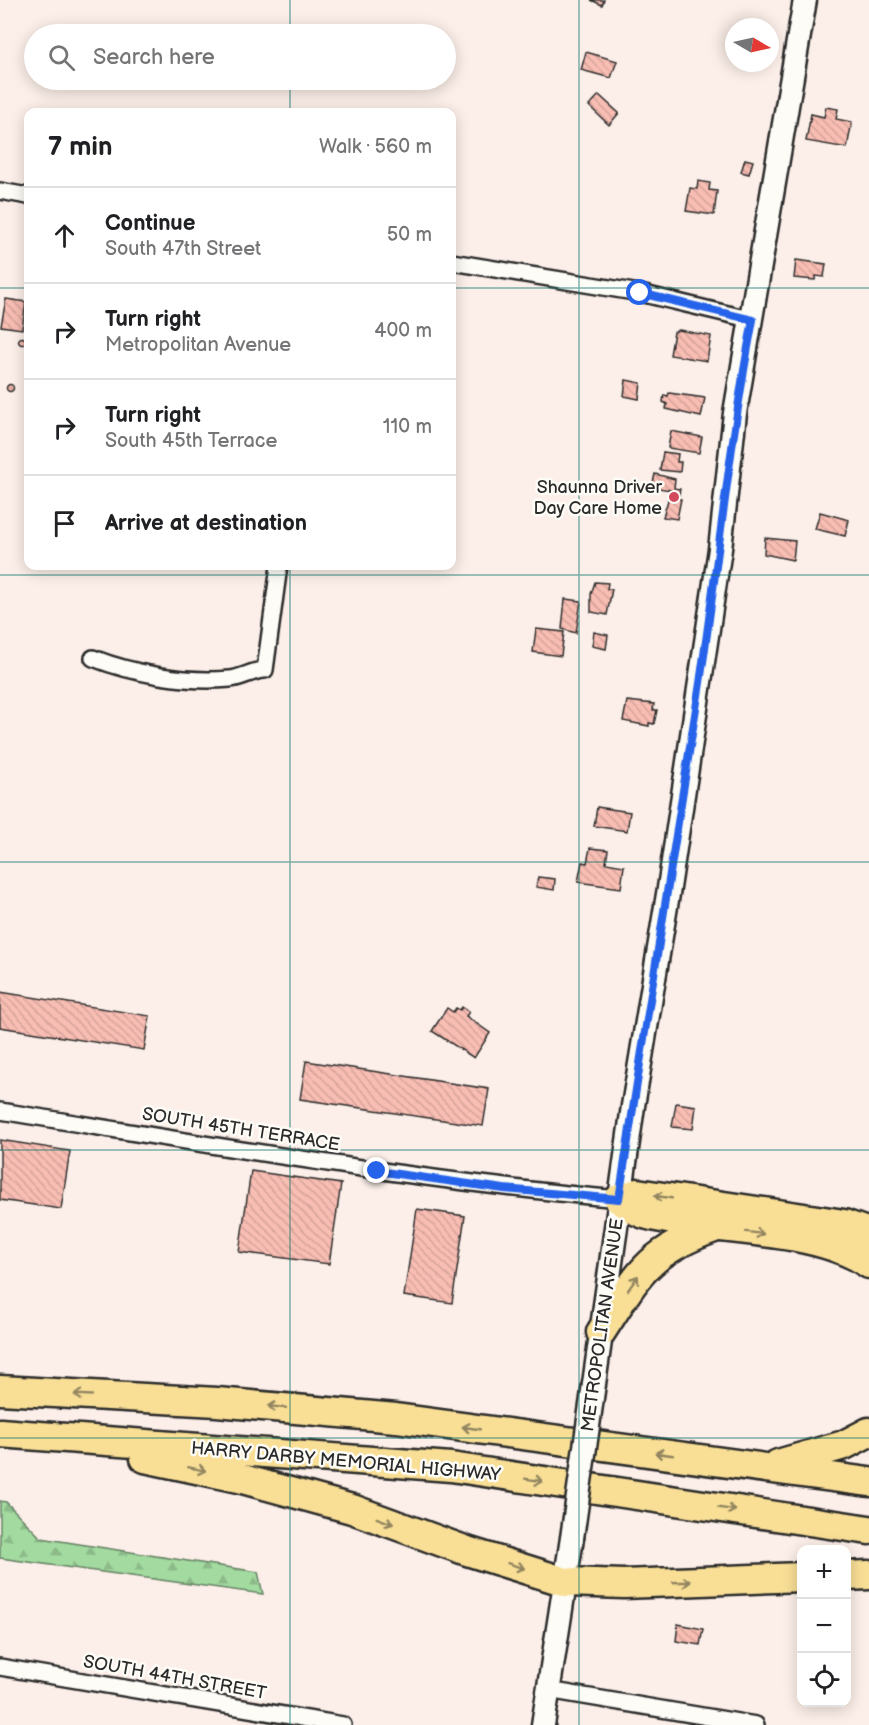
<!DOCTYPE html>
<html lang="en">
<head>
<meta charset="utf-8">
<style>
	:root { --surface:#fff; --page:#f2f2f2; --text:#202124; --muted:#757577; --line:#e0e0e0 }
	body { margin:0; font-family:"Balsamiq Sans",sans-serif; background:var(--page); color:var(--text) }
	.controls { position:absolute; right:18px; bottom:18px; display:grid; overflow:hidden; border-radius:12px; box-shadow:0 3px 15px #0003 }
	.controls button { width:54px; height:54px; display:grid; place-items:center; padding:0; border:0; border-bottom:2px solid var(--line); background:var(--surface); color:var(--text); font:30px sans-serif }
	.compass { position:absolute; left:725px; top:18px; width:54px; height:54px; border-radius:50%; background:var(--surface); box-shadow:0 3px 15px #0003; rotate:99deg }
	.stop { position:absolute; width:18px; height:18px; margin:-14px; border:4px solid #2563eb; border-radius:50%; background:#fff }
	.stop.end { background:#2563eb; border-color:#fff; box-shadow:0 2px 6px #0008 }
	.list { margin:0; padding:0; list-style:none }
	h2 { display:flex; justify-content:space-between; align-items:center; height:78px; margin:0; padding:0 24px; font-size:26px }
	h2 small { font-size:20px; font-weight:400; color:var(--muted) }
	.list li { display:grid; grid-template-columns:39px 1fr auto; gap:18px; align-items:center; box-sizing:border-box; height:96px; padding:0 24px; border-top:2px solid var(--line) }
	.list b { display:block; font-size:22px; white-space:nowrap }
	.list p { margin:0; font-size:20px; white-space:nowrap; color:var(--muted) }
	.list em { font-size:20px; font-style:normal; color:var(--muted) }
	.icon { flex:none; width:33px; height:33px; fill:none; stroke:currentColor; stroke-width:2; stroke-linecap:round; stroke-linejoin:round }
	.map { position:relative; flex:none; width:869px; height:1725px; overflow:hidden }
	.search { position:absolute; background:var(--surface); box-shadow:0 3px 15px #0003; left:24px; top:24px; width:432px; height:66px; display:flex; align-items:center; gap:15px; box-sizing:border-box; padding:0 21px; border-radius:33px; color:var(--muted); font-size:22px }
	.panel { position:absolute; background:var(--surface); box-shadow:0 3px 15px #0003; left:24px; top:108px; width:432px; height:462px; border-radius:12px }
	.map>svg:first-child { display:block }
	.forest { fill:url(#forest-firs); stroke:#668265; stroke-width:1.5 }
	.building { fill:url(#building-back-hatch); stroke:#2b2b2b; stroke-width:1.5 }
	.lines { fill:none; stroke-linecap:round; stroke-linejoin:round }
	.street-casing { stroke:#2b2b2b; stroke-width:20 }
	.secondary-casing { stroke:#2b2b2b; stroke-width:27 }
	.highway-casing { stroke:#2b2b2b; stroke-width:33 }
	.street { stroke:#fdfcf7; stroke-width:15 }
	.secondary { stroke:#fdfcf7; stroke-width:22 }
	.highway { stroke:#f9df96; stroke-width:28 }
	.secondary-bridge-casing { stroke:#2b2b2b; stroke-width:27; stroke-linecap:butt }
	.secondary-bridge { stroke:#fdfcf7; stroke-width:22 }
	.oneway { stroke:#928560 }
	.route { stroke:#2563eb; stroke-width:8 }
	.grid { fill:none; stroke:#0f766e; stroke-width:1.5; stroke-opacity:0.55 }
	.poi-dot { fill:#d1495b; stroke:#fdfcf7; stroke-width:2 }
	.labels { text-anchor:middle; stroke-width:5; stroke-linejoin:round; paint-order:stroke }
	.poi-label { font-size:18px; fill:#2b2b2b; stroke:#fdfcf7; text-anchor:end }
	.street-label { font-size:18px; fill:#2b2b2b; stroke:#fdfcf7 }
</style>
</head>
<body>
<div class="map">
<svg width="869" height="1725" viewBox="0 0 869 1725">
	<defs>
		<pattern id="forest-firs" width="22" height="20" patternUnits="userSpaceOnUse" patternTransform="scale(1.5)"><rect width="22" height="20" fill="#a2da9f"/><path d="M5 1l3.5 6h-7zM16 11l3.5 6h-7z" fill="#8cbb89"/></pattern>
		<pattern id="building-back-hatch" width="6" height="6" patternUnits="userSpaceOnUse" patternTransform="scale(1.5)"><rect width="6" height="6" fill="#f8bdb3"/><path d="M-1 5l2 2M0 0l6 6M5-1l2 2" fill="none" stroke="#d5a39a"/></pattern>
	</defs>
	<rect width="100%" height="100%" fill="#fcefe9"/>
	<filter id="ink" filterUnits="userSpaceOnUse"><feTurbulence type="fractalNoise" baseFrequency=".0167" numOctaves="2"/><feDisplacementMap in="SourceGraphic" scale="12" xChannelSelector="R" yChannelSelector="G"/><feConvolveMatrix kernelMatrix="1 2 1 2 8 2 1 2 1" color-interpolation-filters="sRGB"/></filter>
	<g filter="url(#ink)">
		<polygon class="forest" points="0,1501 6,1502 41,1538 258,1572 263,1594 0,1558"/>
		<g class="building">
			<polygon points="591,0 604,0 602,5"/>
			<polygon points="586,52 617,61 611,78 581,70"/>
			<polygon points="599,95 619,113 609,125 589,106"/>
			<polygon points="826,107 838,109 836,119 852,122 847,148 806,141 811,114 824,117"/>
			<polygon points="745,159 753,161 749,174 741,172"/>
			<polygon points="698,181 710,183 709,190 717,191 714,215 686,211 690,188 697,189"/>
			<polygon points="796,260 826,264 824,277 816,276 815,280 794,278"/>
			<polygon points="6,299 26,302 22,329 1,326"/>
			<polygon points="679,330 711,336 707,361 670,355 674,332"/>
			<circle cx="22" cy="341" r="3.5"/>
			<polygon points="626,380 641,383 639,399 624,396"/>
			<circle cx="10" cy="388" r="3.5"/>
			<polygon points="669,393 705,398 701,417 666,409 667,404 663,402 664,395 668,396"/>
			<polygon points="671,431 702,437 699,453 668,448"/>
			<polygon points="663,452 678,454 677,462 681,462 680,472 660,470"/>
			<polygon points="655,474 675,479 674,488 680,489 678,499 681,499 677,519 663,517 671,490 652,487"/>
			<polygon points="820,512 849,520 845,536 815,529"/>
			<polygon points="765,538 795,541 793,560 764,554"/>
			<polygon points="595,582 608,583 607,589 612,589 607,615 591,612 591,594"/>
			<polygon points="565,599 581,601 576,633 562,629"/>
			<polygon points="536,629 564,632 561,656 533,652"/>
			<polygon points="594,632 608,635 606,649 592,646"/>
			<polygon points="627,701 654,704 653,710 657,710 654,724 649,723 649,726 623,721"/>
			<polygon points="597,807 630,812 627,831 594,826"/>
			<polygon points="590,848 608,850 606,863 624,866 621,888 578,882 582,862 587,863"/>
			<polygon points="538,877 555,879 554,890 536,887"/>
			<polygon points="0,992 150,1016 144,1050 0,1027"/>
			<polygon points="462,1007 469,1012 466,1016 490,1033 474,1058 432,1031 447,1008 453,1012 456,1008 460,1010"/>
			<polygon points="306,1061 489,1089 483,1126 300,1099"/>
			<polygon points="676,1103 696,1106 693,1129 672,1127"/>
			<polygon points="0,1140 70,1151 61,1209 0,1200"/>
			<polygon points="251,1171 341,1184 329,1264 239,1252"/>
			<polygon points="417,1209 465,1216 452,1303 404,1296"/>
			<polygon points="678,1624 703,1629 700,1645 676,1641"/>
		</g>
		<g class="lines">
			<g class="street-casing">
				<g id="street">
					<polyline points="0,191 28,196"/>
					<polyline points="452,262 640,293 753,320"/>
					<path d="M93,658C134,674 186,683 230,679C242,678 253,670 265,670L279,566"/>
					<path d="M0,1111C206,1144 411,1180 619,1199"/>
					<polyline points="0,1667 343,1725"/>
					<polyline points="548,1690 756,1725"/>
				</g>
			</g>
			<g class="secondary-casing">
				<g id="secondary">
					<polyline points="594,1384 633,1106 669,888 720,549 735,413 805,0"/>
					<polyline points="543,1725 572,1538"/>
				</g>
			</g>
			<g class="highway-casing">
				<g id="highway">
					<path d="M619,1199C638,1216 653,1216 678,1221C736,1232 821,1230 869,1264"/>
					<polyline points="619,1199 637,1193 844,1224 869,1233"/>
					<path d="M601,1332C638,1275 647,1252 714,1228"/>
					<polyline points="0,1390 217,1402 396,1418 869,1482"/>
					<polyline points="0,1433 451,1467 869,1530"/>
					<polyline points="145,1458 239,1478 352,1509 467,1551 566,1582 624,1584 802,1577"/>
					<polyline points="778,1464 844,1445 869,1432"/>
					<polyline points="846,1576 869,1575"/>
				</g>
			</g>
			<use href="#street" class="street"/>
			<use href="#secondary" class="secondary"/>
			<use href="#highway" class="highway"/>
			<g class="secondary-bridge-casing">
				<polyline id="secondary-bridge" points="572,1538 594,1384"/>
			</g>
			<use href="#secondary-bridge" class="secondary-bridge"/>
		</g>
		<defs><path id="oneway-shaft" d="M-6 0H5M1.5-3L5.5 0L1.5 3" fill="none" stroke-width="1.6" stroke-linecap="round" stroke-linejoin="round" transform="scale(1.5)"/></defs>
		<g class="oneway">
			<use href="#oneway-shaft" transform="translate(663 1197) rotate(-172)"/>
			<use href="#oneway-shaft" transform="translate(755 1233) rotate(7)"/>
			<use href="#oneway-shaft" transform="translate(633 1283) rotate(-55)"/>
			<use href="#oneway-shaft" transform="translate(83 1395) rotate(-177)"/>
			<use href="#oneway-shaft" transform="translate(277 1407) rotate(-175)"/>
			<use href="#oneway-shaft" transform="translate(471 1428) rotate(-172)"/>
			<use href="#oneway-shaft" transform="translate(664 1454) rotate(-172)"/>
			<use href="#oneway-shaft" transform="translate(197 1469) rotate(12)"/>
			<use href="#oneway-shaft" transform="translate(534 1480) rotate(9)"/>
			<use href="#oneway-shaft" transform="translate(727 1509) rotate(9)"/>
			<use href="#oneway-shaft" transform="translate(385 1521) rotate(20)"/>
			<use href="#oneway-shaft" transform="translate(516 1566) rotate(18)"/>
			<use href="#oneway-shaft" transform="translate(682 1582) rotate(-2)"/>
		</g>
	</g>
	<g class="lines" filter="url(#ink)">
		<path class="route" d="M377,1171L504,1189L619,1199C645,1027 674,856 700,683C718,562 730,440 753,320L640,293"/>
	</g>
	<path class="grid" d="M290,0V34M579,0V1725M290,80V112M0,288H28M452,288H869M290,566V1725M0,575H869M0,862H869M0,1150H869M0,1438H869"/>
	<circle class="poi-dot" cx="674" cy="497" r="6"/>
	<g class="labels">
		<g class="poi-label">
			<text x="662" y="493">Shaunna Driver<tspan x="662" dy="21">Day Care Home</tspan></text>
		</g>
		<g class="street-label">
			<text transform="translate(241 1129) rotate(9)" y="6">SOUTH 45TH TERRACE</text>
			<text transform="translate(602 1325) rotate(-82)" y="6">METROPOLITAN AVENUE</text>
			<text transform="translate(346 1461) rotate(5)" y="6">HARRY DARBY MEMORIAL HIGHWAY</text>
			<text transform="translate(175 1677) rotate(10)" y="6">SOUTH 44TH STREET</text>
		</g>
	</g>
</svg>
<div class="controls">
<button>+</button>
<button>−</button>
<button><svg class="icon" aria-label="locate" viewBox="0 0 24 24"><circle cx="12" cy="12" r="6"/><path d="M12 2v4M12 18v4M2 12h4M18 12h4"/></svg></button>
</div>
<svg class="compass" viewBox="-18 -18 36 36"><path d="M0-13l5 13h-10z" fill="#e53935"/><path d="M0 13l5-13h-10z" fill="#757577"/></svg>
<div class="stop" style="left:640px;top:293px"></div>
<div class="stop end" style="left:377px;top:1171px"></div>
<div class="search"><svg class="icon" aria-label="search" viewBox="0 0 24 24"><circle cx="10" cy="10" r="6"/><path d="M15 15l6 6"/></svg>Search here</div>
<section class="panel">
<h2>7 min<small>Walk · 560 m</small></h2>
<ul class="list">
<li><svg class="icon" aria-label="ahead" viewBox="0 0 24 24"><path d="M12 20V5M6 11l6-6 6 6"/></svg><div><b>Continue</b><p>South 47th Street</p></div><em>50 m</em></li>
<li><svg class="icon" aria-label="right" viewBox="0 0 24 24"><path d="M7 20v-9h11M14 6l5 5-5 5"/></svg><div><b>Turn right</b><p>Metropolitan Avenue</p></div><em>400 m</em></li>
<li><svg class="icon" aria-label="right" viewBox="0 0 24 24"><path d="M7 20v-9h11M14 6l5 5-5 5"/></svg><div><b>Turn right</b><p>South 45th Terrace</p></div><em>110 m</em></li>
<li><svg class="icon" aria-label="arrive" viewBox="0 0 24 24"><path d="M6 21V4h12l-3 4 3 4H6"/></svg><div><b>Arrive at destination</b></div></li>
</ul>
</section>
</div>
</body>
</html>
